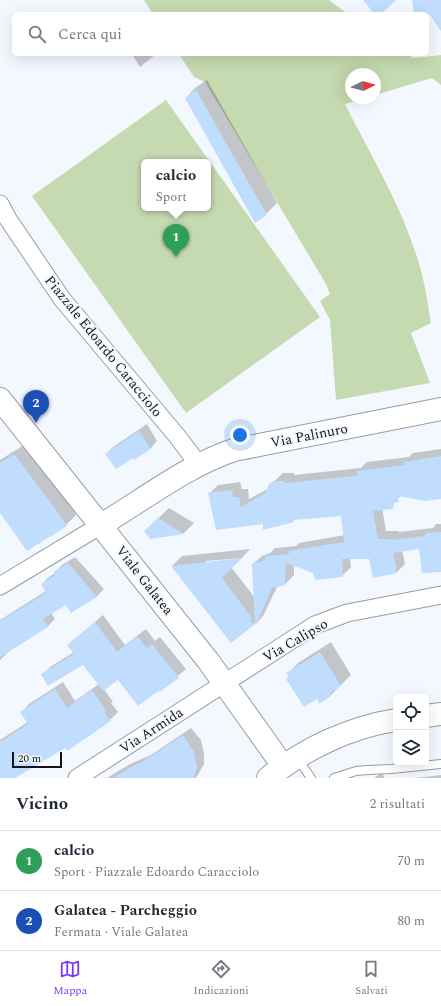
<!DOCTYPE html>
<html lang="it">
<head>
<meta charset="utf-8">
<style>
	:root { --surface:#fff; --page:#f2f2f3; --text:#1f2937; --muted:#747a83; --line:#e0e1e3; --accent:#7c3aed }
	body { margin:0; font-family:Spectral,serif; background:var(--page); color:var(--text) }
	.controls { position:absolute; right:12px; bottom:12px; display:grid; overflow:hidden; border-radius:6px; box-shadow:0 4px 16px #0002 }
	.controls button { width:36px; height:36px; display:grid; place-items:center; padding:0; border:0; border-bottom:1px solid var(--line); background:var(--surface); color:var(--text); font:20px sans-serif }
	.compass { position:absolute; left:345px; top:68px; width:36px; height:36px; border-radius:50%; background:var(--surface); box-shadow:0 4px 16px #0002; rotate:85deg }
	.scale { position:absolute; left:12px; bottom:10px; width:50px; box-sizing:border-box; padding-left:4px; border:2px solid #131416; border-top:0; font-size:11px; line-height:14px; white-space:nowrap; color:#131416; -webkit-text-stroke:3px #f3f8fe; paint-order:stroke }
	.you { position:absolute; left:240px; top:435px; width:14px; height:14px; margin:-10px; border:3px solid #fff; border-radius:50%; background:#1a73e8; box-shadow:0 0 0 6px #1a73e833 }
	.badge { display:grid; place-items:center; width:26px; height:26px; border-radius:50%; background:var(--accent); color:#fff; font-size:13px; font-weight:700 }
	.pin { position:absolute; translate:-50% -33px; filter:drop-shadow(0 1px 2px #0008) }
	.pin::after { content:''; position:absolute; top:21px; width:14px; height:12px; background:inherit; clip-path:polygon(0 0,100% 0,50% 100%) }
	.popup { position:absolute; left:141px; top:159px; width:70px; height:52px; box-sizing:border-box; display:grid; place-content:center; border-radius:6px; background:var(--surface); filter:drop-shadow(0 1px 3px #0005); font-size:13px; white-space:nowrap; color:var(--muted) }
	.popup b { font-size:15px; color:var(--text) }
	.popup::after { content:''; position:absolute; left:50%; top:100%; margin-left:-8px; border:8px solid transparent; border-top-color:var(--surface) }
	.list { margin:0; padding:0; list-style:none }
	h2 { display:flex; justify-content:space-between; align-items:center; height:52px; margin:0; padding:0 16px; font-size:17px }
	h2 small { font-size:13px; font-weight:400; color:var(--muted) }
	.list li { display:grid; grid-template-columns:26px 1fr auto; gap:12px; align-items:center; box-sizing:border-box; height:60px; padding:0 16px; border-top:1px solid var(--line) }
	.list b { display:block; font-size:15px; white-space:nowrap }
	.list p { margin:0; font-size:13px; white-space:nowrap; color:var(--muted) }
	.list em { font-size:13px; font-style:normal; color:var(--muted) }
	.icon { flex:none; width:22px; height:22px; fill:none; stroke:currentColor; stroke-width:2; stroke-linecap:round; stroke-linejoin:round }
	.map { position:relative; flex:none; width:441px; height:778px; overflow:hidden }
	.search { position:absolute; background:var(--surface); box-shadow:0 4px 16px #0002; left:12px; right:12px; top:12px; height:44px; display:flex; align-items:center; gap:10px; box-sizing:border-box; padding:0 14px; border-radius:6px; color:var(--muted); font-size:15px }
	.sheet { height:172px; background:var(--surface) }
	nav { display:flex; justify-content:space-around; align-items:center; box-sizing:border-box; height:56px; border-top:1px solid var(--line); background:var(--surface); font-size:11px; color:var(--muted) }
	nav a { display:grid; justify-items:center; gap:2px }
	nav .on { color:var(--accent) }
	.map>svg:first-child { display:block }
	.green { fill:#c6dab1; fill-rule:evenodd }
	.shadow { fill:#0003 }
	.building { fill:#c0ddfe }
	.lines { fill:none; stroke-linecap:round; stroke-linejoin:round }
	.lane-casing { stroke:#979ca1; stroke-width:10 }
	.street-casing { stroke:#979ca1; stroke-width:19 }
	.secondary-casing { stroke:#979ca1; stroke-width:24 }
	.lane { stroke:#fff; stroke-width:8 }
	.street { stroke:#fff; stroke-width:17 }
	.secondary { stroke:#fff; stroke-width:22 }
	.labels { text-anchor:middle; stroke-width:4; stroke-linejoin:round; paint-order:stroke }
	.street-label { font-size:14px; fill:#131416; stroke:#f3f8fe }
</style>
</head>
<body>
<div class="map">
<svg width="441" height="778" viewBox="0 0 441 778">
	<rect width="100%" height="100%" fill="#f3f8fe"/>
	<g class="green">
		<polygon points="144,0 329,0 348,14 153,14"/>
		<path d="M179,54H407L413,58L441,55V85L432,78L375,95V74H351V98H365L345,104C370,154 399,201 416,254C424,276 427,300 431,323L411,333L430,383L336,400L330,320L320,301L330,294L326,284L205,82L194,77Z"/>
		<path d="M166,100L320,317L186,413L32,196ZM144,162H208V208H144Z"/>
	</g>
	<g class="shadow">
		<polygon points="132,54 156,54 140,67"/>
		<polygon points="207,80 277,203 266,214 186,98 196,87"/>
		<polygon points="147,424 157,441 150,449 133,456 106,454 113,447"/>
		<polygon points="24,445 69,503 76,515 66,525 0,511 0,460"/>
		<polygon points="441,449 441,489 401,496 382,507 386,531 399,531 399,532 433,528 436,524 441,524 441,571 420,548 402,550 405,564 396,573 370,558 350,558 351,567 342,576 314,572 294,565 294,575 285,584 277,587 263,616 256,624 256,622 231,642 172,566 182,556 250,549 242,558 206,561 206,563 231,567 255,598 253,564 262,556 270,553 275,548 296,546 299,543 345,535 342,514 296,518 293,521 264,523 210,493 218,485 240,482 242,489 248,489 249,499 268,489 269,486 283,473 294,473 294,475 361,468 367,462 409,457 413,453"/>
		<polygon points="169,508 194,523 184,533 150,538 145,531"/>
		<polygon points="75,557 104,589 97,596 72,612 67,604 51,613 55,619 48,626 7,653 0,660 0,620 46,591 42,584 49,577 55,573 55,572 62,565"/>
		<polygon points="103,615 125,645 146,629 155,641 160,637 186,669 161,690 118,679 104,689 113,702 111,703 118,712 110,720 14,778 0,778 0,740 28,722 22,712 29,704 63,682 75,701 99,684 83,664 43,675 50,667 74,652 69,645"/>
		<polygon points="331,642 351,675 331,695 317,698 290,677 288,674 298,663"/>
		<polygon points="191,728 201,740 204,754 204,764 196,778 107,778 130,764 151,755"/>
		<polygon points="382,773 385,778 374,778"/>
		<polygon points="441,775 441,778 415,778"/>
	</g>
	<g class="building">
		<polygon points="363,0 396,0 381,14 374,14"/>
		<polygon points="412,0 441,0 441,31 429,14 414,13"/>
		<polygon points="196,90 267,215 255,223 185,98"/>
		<polygon points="139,431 151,449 134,460 133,458 116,469 105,454"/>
		<polygon points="14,454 59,514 67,526 27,551 0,513 0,463"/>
		<polygon points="441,456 441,499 425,501 398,496 399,502 394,503 393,509 373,511 378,539 391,539 391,540 425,536 426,533 441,532 441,572 422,573 419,549 393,553 397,573 373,578 369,559 342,559 343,577 315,580 313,573 286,563 285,585 272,588 255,626 252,564 265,560 265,556 289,554 289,551 344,542 341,516 293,520 294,522 263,530 263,524 216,530 208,493 232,490 233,497 239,497 241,507 267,492 268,485 273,481 285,481 285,483 357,476 357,471 405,465 404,462"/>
		<polygon points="158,518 184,534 150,539 144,531"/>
		<polygon points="242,558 222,578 252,618 250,620 254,625 231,643 171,566"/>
		<polygon points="68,563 97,597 71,613 66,605 43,619 48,627 0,657 0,621 46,593 41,584 55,575 53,572"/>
		<polygon points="95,622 117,652 137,636 147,648 152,644 179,678 161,691 158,691 138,706 118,680 103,691 83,665 48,686 41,674 74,654 67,645"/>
		<polygon points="320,652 341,686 330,693 331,696 319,704 317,699 304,707 286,679 289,677 286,673"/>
		<polygon points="55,689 67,708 92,690 106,710 104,712 111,721 67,751 65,748 15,778 0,778 0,742 28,724 20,712"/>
		<polygon points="183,735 194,752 197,767 194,778 113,778 133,766 142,762"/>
	</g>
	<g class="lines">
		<g class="lane-casing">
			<g id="lane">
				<polyline points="297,758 311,778"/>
				<polyline points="334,778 356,771 368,770 391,769 441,764"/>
			</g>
		</g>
		<g class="street-casing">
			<g id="street">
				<polyline points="0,204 8,219 62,299 177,436 199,465"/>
				<polyline points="0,586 101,525"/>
				<polyline points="77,778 315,625 347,613 441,595"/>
			</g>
		</g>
		<g class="secondary-casing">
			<g id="secondary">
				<polyline points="0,399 209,662 283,766"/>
				<path d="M101,525C143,500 188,465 234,450L441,409"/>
				<polyline points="426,716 441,714"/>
				<path d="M268,778C304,749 350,727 396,720"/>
			</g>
		</g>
		<use href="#lane" class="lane"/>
		<use href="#street" class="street"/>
		<use href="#secondary" class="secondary"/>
	</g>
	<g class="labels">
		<g class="street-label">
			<text transform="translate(104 346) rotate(51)" y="5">Piazzale Edoardo Caracciolo</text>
			<text transform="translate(309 435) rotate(-11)" y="5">Via Palinuro</text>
			<text transform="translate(145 580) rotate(52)" y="5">Viale Galatea</text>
			<text transform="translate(295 640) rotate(-30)" y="5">Via Calipso</text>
			<text transform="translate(151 730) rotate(-33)" y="5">Via Armida</text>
		</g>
	</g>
</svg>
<div class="controls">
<button><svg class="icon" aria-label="locate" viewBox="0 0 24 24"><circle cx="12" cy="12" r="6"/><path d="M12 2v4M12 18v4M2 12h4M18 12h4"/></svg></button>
<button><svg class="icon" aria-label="layers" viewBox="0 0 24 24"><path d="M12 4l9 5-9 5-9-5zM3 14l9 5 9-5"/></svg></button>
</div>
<svg class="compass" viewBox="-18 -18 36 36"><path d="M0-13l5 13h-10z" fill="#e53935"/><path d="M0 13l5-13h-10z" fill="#747a83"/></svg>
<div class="scale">20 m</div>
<div class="you"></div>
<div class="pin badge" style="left:176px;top:257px;background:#2e9e5b">1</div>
<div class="popup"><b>calcio</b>Sport</div>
<div class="pin badge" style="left:36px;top:423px;background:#1a4fb4">2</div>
<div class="search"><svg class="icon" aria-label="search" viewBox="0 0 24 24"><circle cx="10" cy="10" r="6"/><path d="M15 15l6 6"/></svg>Cerca qui</div>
</div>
<section class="sheet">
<h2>Vicino<small>2 risultati</small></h2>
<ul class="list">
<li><span class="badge" style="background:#2e9e5b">1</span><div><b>calcio</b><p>Sport · Piazzale Edoardo Caracciolo</p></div><em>70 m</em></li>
<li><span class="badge" style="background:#1a4fb4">2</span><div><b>Galatea - Parcheggio</b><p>Fermata · Viale Galatea</p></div><em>80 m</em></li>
</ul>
</section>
<nav>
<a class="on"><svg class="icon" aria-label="map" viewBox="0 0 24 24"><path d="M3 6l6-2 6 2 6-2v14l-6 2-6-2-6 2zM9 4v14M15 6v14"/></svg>Mappa</a>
<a><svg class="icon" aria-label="directions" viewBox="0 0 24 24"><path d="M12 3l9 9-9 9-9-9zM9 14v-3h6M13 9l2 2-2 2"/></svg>Indicazioni</a>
<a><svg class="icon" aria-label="saved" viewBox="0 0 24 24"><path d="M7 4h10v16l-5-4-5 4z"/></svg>Salvati</a>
</nav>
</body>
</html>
